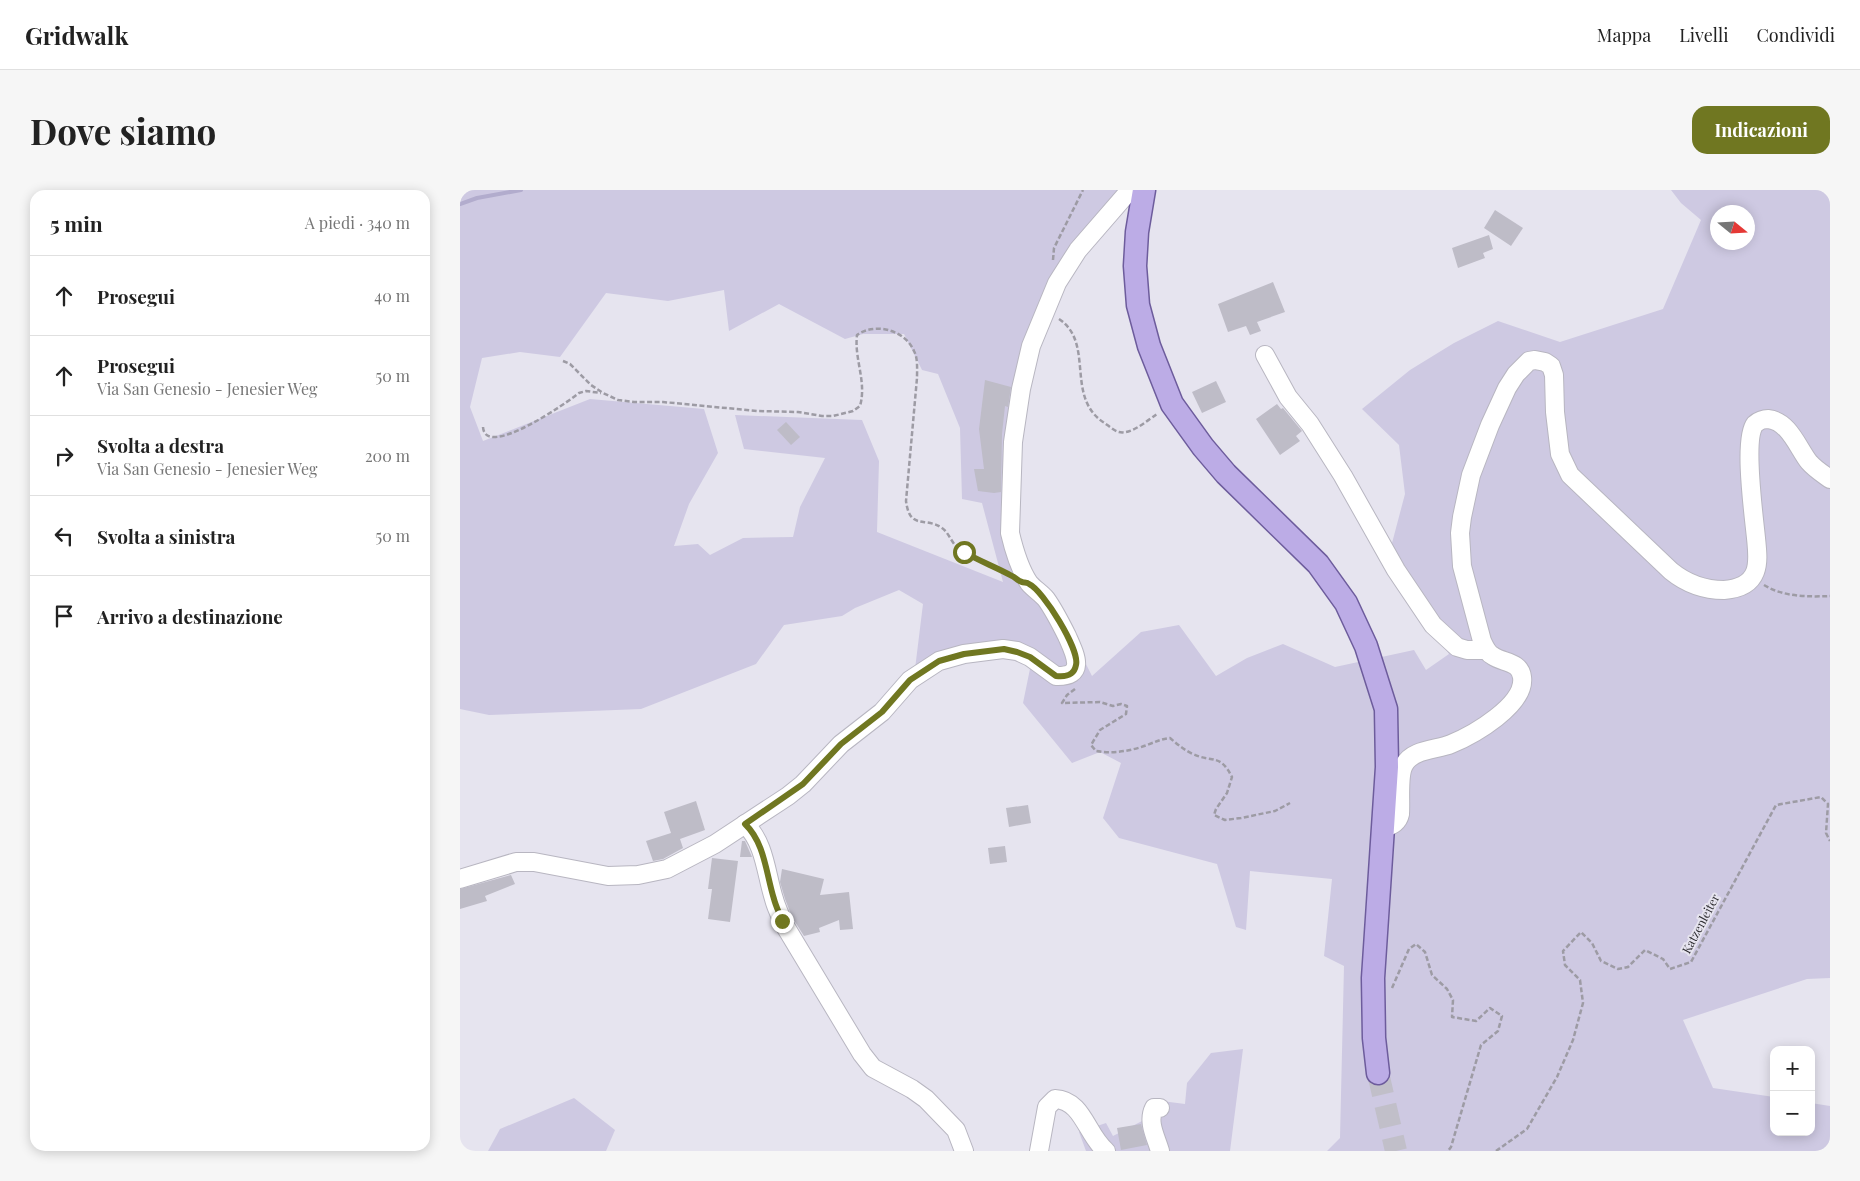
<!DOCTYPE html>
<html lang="it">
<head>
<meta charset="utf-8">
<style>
	:root { --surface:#fff; --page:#f6f6f6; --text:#222; --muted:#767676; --line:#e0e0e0; --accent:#707721 }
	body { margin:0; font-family:"Playfair Display",serif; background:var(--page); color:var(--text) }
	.controls { position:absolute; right:15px; bottom:15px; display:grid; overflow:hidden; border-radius:10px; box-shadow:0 2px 12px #0003 }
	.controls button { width:45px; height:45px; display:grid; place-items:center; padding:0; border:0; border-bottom:1px solid var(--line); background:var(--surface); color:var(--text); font:25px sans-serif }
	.compass { position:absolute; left:1250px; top:15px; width:45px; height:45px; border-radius:50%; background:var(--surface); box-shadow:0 2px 12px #0003; rotate:108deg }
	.stop { position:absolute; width:15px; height:15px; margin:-11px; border:4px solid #707721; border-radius:50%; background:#fff }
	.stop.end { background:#707721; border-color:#fff; box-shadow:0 1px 5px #0008 }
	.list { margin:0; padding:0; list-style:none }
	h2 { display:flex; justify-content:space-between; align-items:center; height:65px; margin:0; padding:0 20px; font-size:21px }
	h2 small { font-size:16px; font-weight:400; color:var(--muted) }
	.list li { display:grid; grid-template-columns:32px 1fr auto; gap:15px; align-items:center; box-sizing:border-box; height:80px; padding:0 20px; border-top:1px solid var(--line) }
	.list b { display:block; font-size:19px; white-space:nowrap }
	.list p { margin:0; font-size:16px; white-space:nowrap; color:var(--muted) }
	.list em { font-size:16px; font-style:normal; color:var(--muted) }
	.icon { flex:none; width:28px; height:28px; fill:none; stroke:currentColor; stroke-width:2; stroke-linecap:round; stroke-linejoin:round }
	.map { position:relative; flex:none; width:1370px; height:961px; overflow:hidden; border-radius:15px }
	header { display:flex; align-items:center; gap:30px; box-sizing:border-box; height:70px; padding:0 25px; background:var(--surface); border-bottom:1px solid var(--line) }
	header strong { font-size:24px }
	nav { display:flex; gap:28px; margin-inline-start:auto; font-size:18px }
	.intro { display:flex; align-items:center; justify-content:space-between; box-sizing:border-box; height:120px; padding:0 30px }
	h1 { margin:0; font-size:35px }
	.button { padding:12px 22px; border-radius:15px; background:var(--accent); color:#fff; font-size:18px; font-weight:700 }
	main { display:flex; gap:30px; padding:0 30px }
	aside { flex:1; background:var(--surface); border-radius:15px; box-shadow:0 2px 12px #0003 }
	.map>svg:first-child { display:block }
	.green { fill:#cec9e2; fill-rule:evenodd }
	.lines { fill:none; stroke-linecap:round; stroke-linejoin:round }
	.stream { stroke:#b2accd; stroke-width:4 }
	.building { fill:#bebcc7 }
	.major-tunnel { stroke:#c1bfc9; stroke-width:22; stroke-dasharray:22 11; stroke-linecap:butt }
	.minor-casing { stroke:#b8b6c1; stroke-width:20 }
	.major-casing { stroke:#6d5c9c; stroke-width:25 }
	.path { stroke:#9d9ba4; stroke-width:2.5; stroke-dasharray:5 2.5; stroke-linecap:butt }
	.minor { stroke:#fff; stroke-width:18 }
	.major { stroke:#bcace6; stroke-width:22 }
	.route { stroke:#707721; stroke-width:6 }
	.labels { text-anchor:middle; stroke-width:4; stroke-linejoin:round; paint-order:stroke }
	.street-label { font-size:12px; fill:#2e2d31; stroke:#e6e4ef }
</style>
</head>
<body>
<header>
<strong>Gridwalk</strong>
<nav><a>Mappa</a><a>Livelli</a><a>Condividi</a></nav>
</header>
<div class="intro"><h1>Dove siamo</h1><a class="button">Indicazioni</a></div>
<main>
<aside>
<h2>5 min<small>A piedi · 340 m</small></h2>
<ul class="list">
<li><svg class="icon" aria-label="ahead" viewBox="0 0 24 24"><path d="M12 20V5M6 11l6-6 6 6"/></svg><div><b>Prosegui</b></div><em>40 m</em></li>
<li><svg class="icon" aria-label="ahead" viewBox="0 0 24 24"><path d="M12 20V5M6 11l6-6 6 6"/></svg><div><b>Prosegui</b><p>Via San Genesio - Jenesier Weg</p></div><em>50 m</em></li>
<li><svg class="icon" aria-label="right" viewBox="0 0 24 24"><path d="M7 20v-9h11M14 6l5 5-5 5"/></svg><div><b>Svolta a destra</b><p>Via San Genesio - Jenesier Weg</p></div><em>200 m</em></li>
<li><svg class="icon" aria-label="left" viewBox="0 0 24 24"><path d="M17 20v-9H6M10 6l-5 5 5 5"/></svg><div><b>Svolta a sinistra</b></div><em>50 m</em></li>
<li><svg class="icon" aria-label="arrive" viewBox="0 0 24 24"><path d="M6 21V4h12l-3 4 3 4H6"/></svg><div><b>Arrivo a destinazione</b></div></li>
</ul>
</aside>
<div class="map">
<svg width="1370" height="961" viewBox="0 0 1370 961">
	<rect width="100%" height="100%" fill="#e6e4ef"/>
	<g class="green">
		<path d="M0,0H680L613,78L578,158L560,245L554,325L567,375L591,405L632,486L681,442L719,435L756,486L787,468L823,454L875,477L954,460L966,480L989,464L927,372L945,304L939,255L902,219L950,180L994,153L1038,131L1100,152L1203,119L1241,30L1221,13L1211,0H1370V788L1347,789L1223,830L1253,898L1314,907V942H1351V913L1370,916V961H867L880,948L884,776L864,766L872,689L790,681L786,740L776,737L757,674L659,648L643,628L661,573L640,562L612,573L563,513L571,474L536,464L455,479L463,414L439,400L395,418L382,426L324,435L296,474L181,519L29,525L0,519ZM1258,22H1288V52H1258ZM264,100L269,141L319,114L385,149L403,144H444L462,180L478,184L500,238L502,309L522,313L543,392L417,342L419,271L402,230L275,225L284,259L365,268L340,317L333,347L283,348L250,365L238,354L214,356L229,314L258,263L244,219L130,209L23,251L10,217L22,168L60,162L100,167L146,103L208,111Z"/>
		<polygon points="783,859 770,961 626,961 619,942 646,933 653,946 684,930 694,910 725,914 727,893 751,863"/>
		<polygon points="114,908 155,940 146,961 28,961 40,939"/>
	</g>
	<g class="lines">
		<polyline class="stream" points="0,14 17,8 61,0"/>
	</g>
	<g class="building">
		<polygon points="1035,20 1063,38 1051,56 1024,38"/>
		<polygon points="1029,45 1033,59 1023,63 1025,68 998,78 992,58"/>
		<polygon points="813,92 825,122 797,132 801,141 790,145 786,136 768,142 758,114"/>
		<polygon points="525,190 551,197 548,217 545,216 542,244 541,302 534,303 518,301 514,279 524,279 519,239"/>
		<polygon points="756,191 766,212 742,223 732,202"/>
		<polygon points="817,214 821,219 823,218 842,241 836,246 840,251 820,265 796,229"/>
		<polygon points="326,232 340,247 331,255 317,240"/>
		<polygon points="236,611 245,640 220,649 223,658 203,669 193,671 186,651 211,643 204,622"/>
		<polygon points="568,615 571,633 549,637 546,618"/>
		<polygon points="282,651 285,651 292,667 280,667"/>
		<polygon points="545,656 547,672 530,674 528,658"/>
		<polygon points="252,668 278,671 270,732 248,729 252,699 248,699"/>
		<polygon points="322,679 364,689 360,705 389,702 393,739 380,740 379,730 359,738 360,742 344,746 332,727 325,709 320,692"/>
		<polygon points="51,685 55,694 25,706 27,711 0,719 0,699"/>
		<polygon points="681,934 687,955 661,960 657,938"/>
	</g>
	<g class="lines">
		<polyline class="major-tunnel" points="918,883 936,961"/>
		<g class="minor-casing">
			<g id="minor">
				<polyline points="805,165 828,207 850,234 883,286 936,380 973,435 997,457 1007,460 1026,460"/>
				<path d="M285,634C305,653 306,684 314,709C316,717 320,724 322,731L402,864L413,878L452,899L466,909L496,940L504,961"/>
				<path d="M923,639C932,635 938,633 940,624C941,611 938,585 944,575C952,559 977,560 991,554C1013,545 1066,515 1062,487C1060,471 1043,473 1033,466C1027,463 1025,457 1022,451L1002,376L1000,343L1002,327L1011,285L1030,235L1047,198L1056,184L1069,171L1075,170L1085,172L1091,176L1094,185L1095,222L1100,264L1110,285L1211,381C1227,394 1244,400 1264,400C1277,399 1290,395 1295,382C1299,372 1297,359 1296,348C1294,327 1283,249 1295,234C1298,231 1304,229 1308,229C1329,231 1338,258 1349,272C1355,279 1363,284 1370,289"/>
				<path d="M0,689L56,672H74L148,686L178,685L207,679L255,654L328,606L343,594L381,554L422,522L450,490L479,471L504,464L543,459L557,461L570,467L596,486C627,487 615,464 607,446C601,434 594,420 586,409C581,403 574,399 569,393C559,378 554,360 550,343L553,252L561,199L571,156L597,93L618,60L670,0"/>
				<path d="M700,918H694C687,932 696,947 700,961"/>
				<path d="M579,961L587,917L595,909C623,910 627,946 646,961"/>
			</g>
		</g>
		<g class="major-casing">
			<polyline id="major" points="684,0 677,42 675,76 678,115 689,156 712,214 743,257 766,284 858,374 886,413 906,456 926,519 927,577 913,788 914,848 918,883"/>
		</g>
		<g class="path">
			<polyline points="593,70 594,58 623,0"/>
			<path d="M599,129C635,153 605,206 643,232C648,235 654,241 659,242C671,245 688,230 697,224"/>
			<path d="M103,171L110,174L131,195L143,203L158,210L174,212H203L297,221L338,222L362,226H373L393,221L400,216C407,192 394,169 397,145C415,132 445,140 454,161C458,168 457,180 457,188L446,311C450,341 465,326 482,338C488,342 491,351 496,356C509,369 531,376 547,383"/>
			<path d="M23,237C25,270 108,212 119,203L126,201L141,203"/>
			<path d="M1304,395C1323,407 1349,407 1370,406"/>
			<path d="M615,499L607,505L602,513L640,512L653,516L661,514L667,516L666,524L640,540L631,555L636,561C653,564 671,561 687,555C695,552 701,549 710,548C717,554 724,560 733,564C752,573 760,563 772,587L767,603L756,619L754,625L765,630L781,628L815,621L830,613"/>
			<polyline points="932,798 949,759 956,754 965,762 972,785 987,799 993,810 992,827 1016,831 1030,818 1042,826 1038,841 1021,855 991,957 988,961"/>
			<polyline points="1036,961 1067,939 1097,887 1113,850 1123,813 1120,790 1105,775 1103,761 1121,742 1132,753 1141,771 1158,779 1168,777 1185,760 1203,769 1210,779 1231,772 1316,615 1361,607 1368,614 1366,643 1370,651"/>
		</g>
		<use href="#minor" class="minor"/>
		<use href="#major" class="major"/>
	</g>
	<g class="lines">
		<path class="route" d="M322,731C320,724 316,717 314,709C306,684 305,653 285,634L343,594L381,554L422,522L450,490L479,471L504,464L544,459L557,462L570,467L596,486C605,487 614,486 616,475C620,460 583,400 569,394C567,392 564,393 562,392C558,391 555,387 552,386C536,377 519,371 504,362"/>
	</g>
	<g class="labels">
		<g class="street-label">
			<text transform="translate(1241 734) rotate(-62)" y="4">Katzenleiter</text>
		</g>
	</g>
</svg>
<div class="controls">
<button>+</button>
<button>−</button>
</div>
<svg class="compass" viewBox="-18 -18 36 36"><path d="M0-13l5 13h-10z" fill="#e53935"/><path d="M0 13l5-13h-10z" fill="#767676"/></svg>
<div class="stop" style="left:504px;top:362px"></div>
<div class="stop end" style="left:322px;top:731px"></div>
</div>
</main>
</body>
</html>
